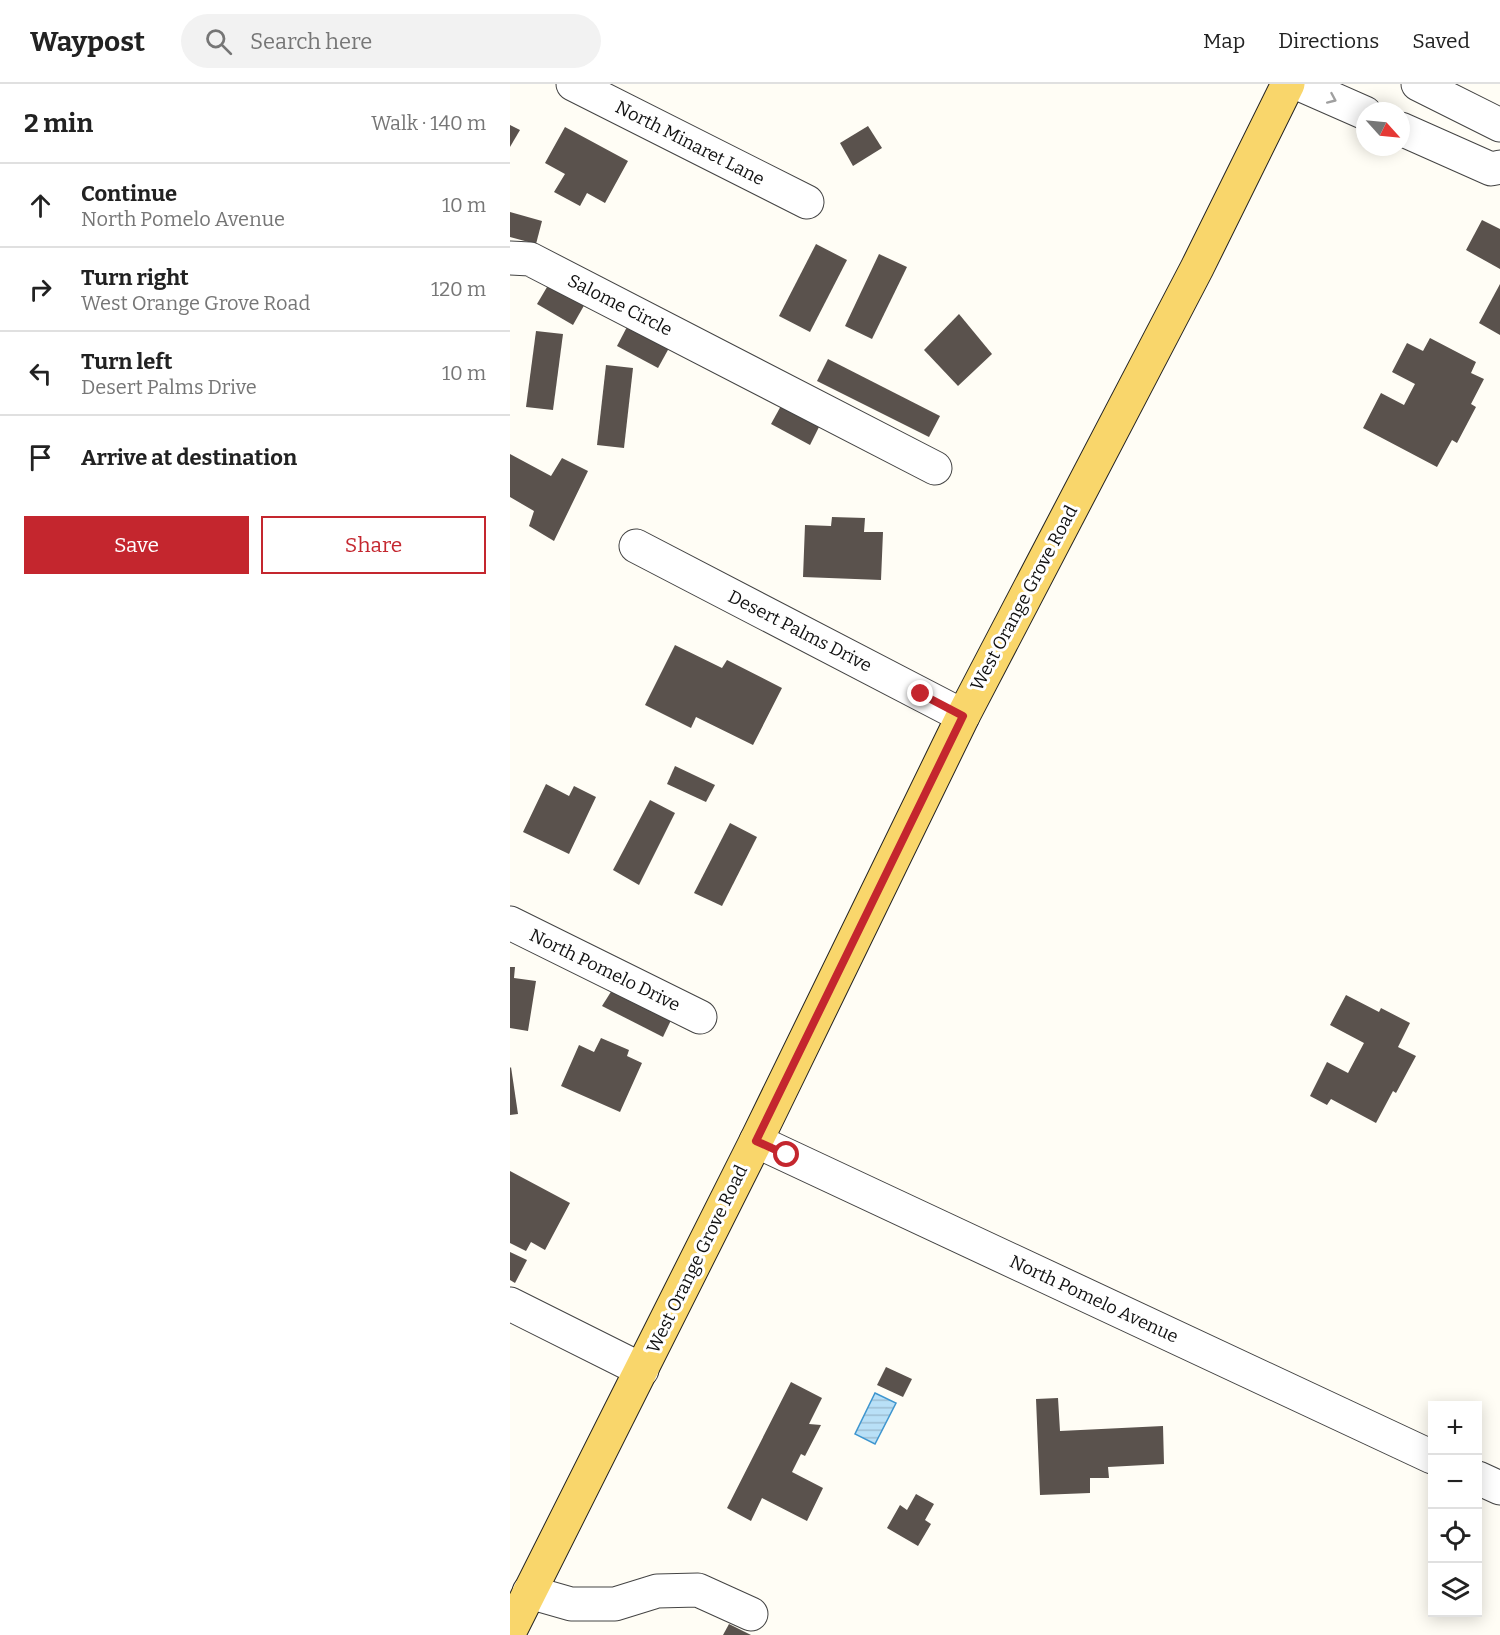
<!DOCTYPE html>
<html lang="en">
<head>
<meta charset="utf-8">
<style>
	:root { --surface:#fff; --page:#f2f2f2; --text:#222; --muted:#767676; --line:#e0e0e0; --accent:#c4262e }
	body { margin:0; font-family:Bitter,serif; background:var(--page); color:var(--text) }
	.controls { position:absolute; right:18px; bottom:18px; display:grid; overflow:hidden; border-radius:0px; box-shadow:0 3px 15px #0003 }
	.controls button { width:54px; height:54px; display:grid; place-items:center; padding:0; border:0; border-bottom:2px solid var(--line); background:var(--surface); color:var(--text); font:30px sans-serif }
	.compass { position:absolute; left:846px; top:18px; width:54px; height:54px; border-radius:50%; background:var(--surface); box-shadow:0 3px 15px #0003; rotate:117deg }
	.stop { position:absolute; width:18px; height:18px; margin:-14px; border:4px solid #c4262e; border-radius:50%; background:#fff }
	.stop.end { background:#c4262e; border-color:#fff; box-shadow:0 2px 6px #0008 }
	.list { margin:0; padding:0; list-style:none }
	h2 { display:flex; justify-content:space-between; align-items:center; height:78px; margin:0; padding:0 24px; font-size:26px }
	h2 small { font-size:20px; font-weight:400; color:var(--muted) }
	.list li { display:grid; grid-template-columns:39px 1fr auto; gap:18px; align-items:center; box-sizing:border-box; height:84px; padding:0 24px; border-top:2px solid var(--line) }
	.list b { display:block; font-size:22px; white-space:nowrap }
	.list p { margin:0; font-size:20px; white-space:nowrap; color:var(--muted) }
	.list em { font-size:20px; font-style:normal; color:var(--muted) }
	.actions { display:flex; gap:12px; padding:18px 24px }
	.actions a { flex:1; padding:14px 0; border:2px solid var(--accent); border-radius:0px; text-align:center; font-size:21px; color:var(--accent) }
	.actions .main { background:var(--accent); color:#fff }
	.icon { flex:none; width:33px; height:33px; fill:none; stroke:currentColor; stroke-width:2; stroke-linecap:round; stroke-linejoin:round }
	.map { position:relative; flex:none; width:990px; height:1551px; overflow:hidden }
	header { display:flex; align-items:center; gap:36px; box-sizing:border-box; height:84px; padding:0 30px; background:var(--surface); border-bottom:2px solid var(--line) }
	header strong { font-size:28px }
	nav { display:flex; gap:33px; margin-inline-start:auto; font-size:21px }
	.search { width:420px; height:54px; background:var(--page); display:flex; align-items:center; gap:15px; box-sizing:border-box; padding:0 21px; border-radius:33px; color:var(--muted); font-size:22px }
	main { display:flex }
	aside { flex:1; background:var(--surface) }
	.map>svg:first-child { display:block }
	.water { fill:url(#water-rules); stroke:#3f96cf; stroke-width:1.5 }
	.building { fill:#5a524d }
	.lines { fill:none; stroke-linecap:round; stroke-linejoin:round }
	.minor-casing { stroke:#444; stroke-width:35 }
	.major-casing { stroke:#222; stroke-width:35 }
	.minor { stroke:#fff; stroke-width:33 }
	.major { stroke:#f9d66b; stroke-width:33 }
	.oneway { stroke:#a0a0a0 }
	.route { stroke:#c4262e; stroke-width:8 }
	.labels { text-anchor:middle; stroke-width:6; stroke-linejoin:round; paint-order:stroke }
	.street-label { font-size:18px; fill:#111; stroke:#fff }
</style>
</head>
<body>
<header>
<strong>Waypost</strong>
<div class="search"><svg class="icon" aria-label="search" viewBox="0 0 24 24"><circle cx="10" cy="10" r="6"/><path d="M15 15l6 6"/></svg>Search here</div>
<nav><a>Map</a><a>Directions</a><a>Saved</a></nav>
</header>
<main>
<aside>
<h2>2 min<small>Walk · 140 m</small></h2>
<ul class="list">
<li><svg class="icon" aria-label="ahead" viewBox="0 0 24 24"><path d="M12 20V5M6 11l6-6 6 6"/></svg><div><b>Continue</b><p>North Pomelo Avenue</p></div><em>10 m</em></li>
<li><svg class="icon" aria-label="right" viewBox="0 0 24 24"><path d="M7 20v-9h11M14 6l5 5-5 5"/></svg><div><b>Turn right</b><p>West Orange Grove Road</p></div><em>120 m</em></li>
<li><svg class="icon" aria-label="left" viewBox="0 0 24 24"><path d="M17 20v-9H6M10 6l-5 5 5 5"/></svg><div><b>Turn left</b><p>Desert Palms Drive</p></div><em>10 m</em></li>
<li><svg class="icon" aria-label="arrive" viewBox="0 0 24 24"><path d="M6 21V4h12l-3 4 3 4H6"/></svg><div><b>Arrive at destination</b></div></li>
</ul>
<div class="actions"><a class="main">Save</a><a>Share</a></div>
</aside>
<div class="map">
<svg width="990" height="1551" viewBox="0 0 990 1551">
	<defs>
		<pattern id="water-rules" width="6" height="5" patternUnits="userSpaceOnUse" patternTransform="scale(1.5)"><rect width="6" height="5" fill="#b9e0f7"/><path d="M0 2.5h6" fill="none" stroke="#9ebfd3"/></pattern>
	</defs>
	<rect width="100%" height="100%" fill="#fffdf5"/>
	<polygon class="water" points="365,1309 386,1319 365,1360 345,1350"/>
	<g class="building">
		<polygon points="0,41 10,46 0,63"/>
		<polygon points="358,42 372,64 343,82 330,59"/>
		<polygon points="55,43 118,77 95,119 77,109 70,122 44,108 55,90 35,79"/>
		<polygon points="0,128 32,137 26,160 0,153"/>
		<polygon points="972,136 990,145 990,185 956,166"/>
		<polygon points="306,160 337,176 300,248 269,232"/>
		<polygon points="369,170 397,183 362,255 335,242"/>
		<polygon points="40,198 76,218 63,241 27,220"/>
		<polygon points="990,200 990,251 969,239"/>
		<polygon points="449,230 482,270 448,302 414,266"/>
		<polygon points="118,241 159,264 148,284 107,262"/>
		<polygon points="26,247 53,250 43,326 16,323"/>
		<polygon points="920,254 966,278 961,289 974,295 961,320 966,323 947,359 942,356 927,383 853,344 871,309 894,321 905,300 882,288 897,259 913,267"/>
		<polygon points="318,275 430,332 419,353 307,297"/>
		<polygon points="96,281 123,284 114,364 87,361"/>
		<polygon points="272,320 310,341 300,361 261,340"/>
		<polygon points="0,370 41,392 52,374 78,387 44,457 19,442 24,427 0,413"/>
		<polygon points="322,433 355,434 354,448 373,448 371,496 293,493 295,441 321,442"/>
		<polygon points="165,561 212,584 217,576 272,604 243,661 186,633 181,644 135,621"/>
		<polygon points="165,682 205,701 196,718 157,700"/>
		<polygon points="36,700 59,712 64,702 86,713 59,770 13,748"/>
		<polygon points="140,716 165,729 129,801 103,786"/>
		<polygon points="220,739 247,753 212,822 184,809"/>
		<polygon points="0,883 5,883 4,894 26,897 18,947 0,944"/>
		<polygon points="104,903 163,932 153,953 92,922"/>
		<polygon points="836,911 869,928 871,924 900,939 888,963 906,972 886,1009 883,1007 866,1039 821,1015 817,1021 800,1012 817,978 838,989 854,959 820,941"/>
		<polygon points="91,954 119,966 117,972 132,979 110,1028 51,1002 69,961 84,968"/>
		<polygon points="1,983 8,1030 0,1031 0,984"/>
		<polygon points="0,1087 60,1119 35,1166 21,1158 16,1167 0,1159"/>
		<polygon points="0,1168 17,1176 5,1199 0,1196"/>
		<polygon points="376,1283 402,1295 393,1313 367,1301"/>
		<polygon points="281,1298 312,1314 299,1340 311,1341 295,1372 291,1370 282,1388 313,1404 297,1437 252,1414 241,1437 217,1424"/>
		<polygon points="548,1314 550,1347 653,1342 654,1380 598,1383 599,1394 580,1394 580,1409 530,1411 526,1315"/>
		<polygon points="406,1410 424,1420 415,1436 421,1440 408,1462 377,1444 390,1421 397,1426"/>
		<polygon points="219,1540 241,1551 213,1551"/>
	</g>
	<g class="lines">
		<g class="minor-casing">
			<g id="minor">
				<polyline points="63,0 297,118"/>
				<polyline points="789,0 855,29"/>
				<polyline points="908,0 990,41"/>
				<polyline points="891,45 981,85 990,83"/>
				<polyline points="0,174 20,175 425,384"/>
				<polyline points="126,462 453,632"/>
				<polyline points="0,839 190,933"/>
				<polyline points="246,1057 922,1373"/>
				<polyline points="0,1220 132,1286"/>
				<polyline points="968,1394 990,1404"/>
				<polyline points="19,1508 61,1520 105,1520 147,1507 188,1506 241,1530"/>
			</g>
		</g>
		<g class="major-casing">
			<polyline id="major" points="0,1547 246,1057 453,632 687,184 778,0"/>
		</g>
		<use href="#minor" class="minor"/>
		<use href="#major" class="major"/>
	</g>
	<defs><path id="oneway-chevron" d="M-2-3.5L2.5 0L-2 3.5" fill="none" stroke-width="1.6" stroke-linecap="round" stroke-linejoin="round" transform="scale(1.5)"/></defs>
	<use class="oneway" href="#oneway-chevron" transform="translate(822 15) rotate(24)"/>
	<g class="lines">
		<polyline class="route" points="277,1071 246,1057 453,632 411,610"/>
	</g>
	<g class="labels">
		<g class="street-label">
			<text transform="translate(180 59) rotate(27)" y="6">North Minaret Lane</text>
			<text transform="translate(110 221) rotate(27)" y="6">Salome Circle</text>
			<text transform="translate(514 514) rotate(-62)" y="6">West Orange Grove Road</text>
			<text transform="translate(290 547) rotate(27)" y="6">Desert Palms Drive</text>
			<text transform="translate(95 886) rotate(26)" y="6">North Pomelo Drive</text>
			<text transform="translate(187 1175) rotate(-64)" y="6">West Orange Grove Road</text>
			<text transform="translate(584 1215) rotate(25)" y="6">North Pomelo Avenue</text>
		</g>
	</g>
</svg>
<div class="controls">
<button>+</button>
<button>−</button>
<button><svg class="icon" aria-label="locate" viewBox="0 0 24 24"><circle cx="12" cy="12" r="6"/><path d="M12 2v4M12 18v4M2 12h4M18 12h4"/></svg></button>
<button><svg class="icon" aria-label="layers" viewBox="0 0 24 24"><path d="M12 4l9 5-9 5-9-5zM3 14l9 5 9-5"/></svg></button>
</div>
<svg class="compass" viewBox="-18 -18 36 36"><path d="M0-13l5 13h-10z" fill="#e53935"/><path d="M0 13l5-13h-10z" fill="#767676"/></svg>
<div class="stop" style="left:277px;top:1071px"></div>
<div class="stop end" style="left:411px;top:610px"></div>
</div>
</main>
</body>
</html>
